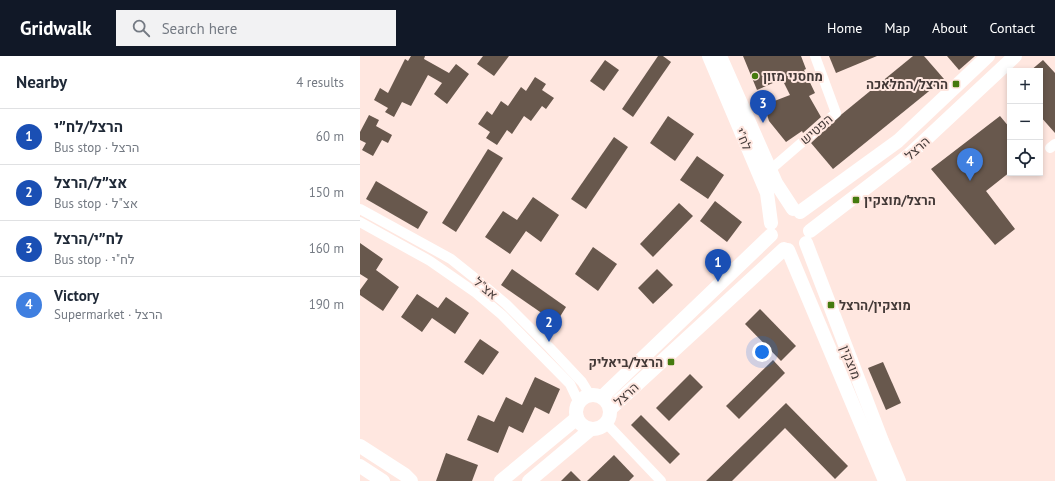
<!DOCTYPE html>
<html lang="en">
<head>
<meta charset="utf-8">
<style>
	:root { --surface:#fff; --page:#f2f2f3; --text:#1f2937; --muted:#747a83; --line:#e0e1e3; --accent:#111827 }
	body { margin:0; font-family:"PT Sans",Heebo,sans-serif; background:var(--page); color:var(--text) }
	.controls { position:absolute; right:12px; top:12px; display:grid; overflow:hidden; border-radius:0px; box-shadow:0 2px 6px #0003 }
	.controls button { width:36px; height:36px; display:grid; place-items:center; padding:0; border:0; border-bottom:1px solid var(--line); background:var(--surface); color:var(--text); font:20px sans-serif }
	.you { position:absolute; left:402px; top:296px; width:14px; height:14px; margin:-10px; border:3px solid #fff; border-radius:50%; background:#1a73e8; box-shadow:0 0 0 6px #1a73e833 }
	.badge { display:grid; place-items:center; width:26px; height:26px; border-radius:50%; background:var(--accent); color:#fff; font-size:13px; font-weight:700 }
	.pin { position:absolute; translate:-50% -33px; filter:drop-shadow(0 1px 2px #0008) }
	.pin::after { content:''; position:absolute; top:21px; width:14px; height:12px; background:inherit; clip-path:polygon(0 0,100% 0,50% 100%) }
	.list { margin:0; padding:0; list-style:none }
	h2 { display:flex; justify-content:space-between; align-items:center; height:52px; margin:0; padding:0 16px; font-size:17px }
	h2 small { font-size:13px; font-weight:400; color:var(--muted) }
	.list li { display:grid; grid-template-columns:26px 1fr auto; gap:12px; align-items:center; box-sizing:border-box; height:56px; padding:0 16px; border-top:1px solid var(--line) }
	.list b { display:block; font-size:15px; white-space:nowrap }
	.list p { margin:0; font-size:13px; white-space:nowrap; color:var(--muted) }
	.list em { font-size:13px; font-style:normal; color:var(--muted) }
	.icon { flex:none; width:22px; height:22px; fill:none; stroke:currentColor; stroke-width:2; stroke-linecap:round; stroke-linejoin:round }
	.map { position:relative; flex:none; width:695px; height:425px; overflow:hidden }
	header { display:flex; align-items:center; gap:24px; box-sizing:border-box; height:56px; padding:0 20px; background:var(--accent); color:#fff }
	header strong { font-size:19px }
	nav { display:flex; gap:22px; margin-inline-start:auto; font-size:14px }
	.search { width:280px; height:36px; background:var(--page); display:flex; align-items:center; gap:10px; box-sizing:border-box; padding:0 14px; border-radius:0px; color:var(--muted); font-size:15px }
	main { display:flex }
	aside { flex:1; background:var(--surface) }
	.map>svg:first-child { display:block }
	.building { fill:#68584d }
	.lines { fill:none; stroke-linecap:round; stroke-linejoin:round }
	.street { stroke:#fff; stroke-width:10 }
	.secondary { stroke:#fff; stroke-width:14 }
	.poi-dot { fill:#447a0e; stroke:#ffe7e0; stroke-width:1.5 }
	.labels { text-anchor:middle; stroke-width:4; stroke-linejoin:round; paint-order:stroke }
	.poi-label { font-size:13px; font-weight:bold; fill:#433937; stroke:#ffe7e0; text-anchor:start }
	.street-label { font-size:13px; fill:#433937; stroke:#ffe7e0 }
</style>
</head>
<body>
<header>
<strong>Gridwalk</strong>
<div class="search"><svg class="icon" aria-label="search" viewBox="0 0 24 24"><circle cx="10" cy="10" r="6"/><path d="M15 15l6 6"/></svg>Search here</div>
<nav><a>Home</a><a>Map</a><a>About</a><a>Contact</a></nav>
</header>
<main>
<aside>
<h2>Nearby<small>4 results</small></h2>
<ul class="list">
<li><span class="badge" style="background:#1a4fb4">1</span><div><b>הרצל/לח״י</b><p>Bus stop · הרצל</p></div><em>60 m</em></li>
<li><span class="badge" style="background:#1a4fb4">2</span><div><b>אצ״ל/הרצל</b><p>Bus stop · אצ&quot;ל</p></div><em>150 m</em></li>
<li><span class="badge" style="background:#1a4fb4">3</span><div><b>לח״י/הרצל</b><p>Bus stop · לח&quot;י</p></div><em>160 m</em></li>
<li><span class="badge" style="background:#3f7fe0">4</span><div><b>Victory</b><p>Supermarket · הרצל</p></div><em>190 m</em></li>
</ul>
</aside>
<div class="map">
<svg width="695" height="425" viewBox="0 0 695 425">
	<rect width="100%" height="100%" fill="#ffe7e0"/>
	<g class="building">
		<polygon points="51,0 65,0 64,3 89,17 96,8 109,18 87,48 74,38 82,27 68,19 51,50 42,46 34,61 25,56 28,52 14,44 20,32 28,37 45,3 48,5"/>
		<polygon points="123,0 149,0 134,20 117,8"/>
		<polygon points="298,0 303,0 311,6 273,61 262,53"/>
		<polygon points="383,0 441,0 446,13 444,14 455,37 449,40 461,61 443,77 442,75 426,86 409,65 404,49 430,39 422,23 397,34"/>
		<polygon points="469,0 517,0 476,17"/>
		<polygon points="553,0 564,0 584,23 473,113 451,87 482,58"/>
		<polygon points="587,0 615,0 599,14"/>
		<polygon points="245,4 259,14 244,35 230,25"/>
		<polygon points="683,4 695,17 695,77 680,60 680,15 670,15"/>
		<polygon points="175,21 186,28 182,34 194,42 186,53 182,50 171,65 164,60 152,78 147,74 137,89 126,82 130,76 118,68 127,55 132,59 141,45 148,50 161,31 166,35"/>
		<polygon points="9,59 19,64 16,70 32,79 28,87 22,84 13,100 2,94 6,87 0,84 0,76"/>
		<polygon points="308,60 334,78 315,105 290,87"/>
		<polygon points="640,60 650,72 650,116 626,135 655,173 635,189 571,113"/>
		<polygon points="254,81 268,91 226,153 211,143"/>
		<polygon points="128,93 143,102 96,176 82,167"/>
		<polygon points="337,100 364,119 348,143 320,124"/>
		<polygon points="16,125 68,156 58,173 6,143"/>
		<polygon points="173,141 199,159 181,186 166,175 150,198 125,181 143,155 157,164"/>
		<polygon points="355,145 382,166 367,186 340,165"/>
		<polygon points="319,147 333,160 293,201 280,188"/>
		<polygon points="0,187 23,203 16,214 39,231 23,255 0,239 0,234 8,223 0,218"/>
		<polygon points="233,191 257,208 238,235 215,218"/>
		<polygon points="152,213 206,251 196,267 141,229"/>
		<polygon points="297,213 313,229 293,248 278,232"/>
		<polygon points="57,238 78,252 86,241 109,257 95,278 72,262 62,276 41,261"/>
		<polygon points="400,253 436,290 421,305 385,268"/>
		<polygon points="120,283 139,296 123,319 104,306"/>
		<polygon points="413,304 425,317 379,363 366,350"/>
		<polygon points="523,306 541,347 526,354 508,312"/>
		<polygon points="330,318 343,331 309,365 296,352"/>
		<polygon points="175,321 200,333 189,358 175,351 163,377 149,370 138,397 107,384 118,359 134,366 146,341 162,349"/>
		<polygon points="426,347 488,410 475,423 425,372 372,425 346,425"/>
		<polygon points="281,359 320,398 310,408 271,369"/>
		<polygon points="86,397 118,409 112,425 76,425"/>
		<polygon points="254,399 274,420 269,425 227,425"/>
		<polygon points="211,415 221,425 201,425"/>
	</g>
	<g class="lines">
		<g class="street">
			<polyline points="690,92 695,88"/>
			<polyline points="410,114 476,57 455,0"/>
			<polyline points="0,153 91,203 121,227 146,248 190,292 222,326 230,339"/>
			<polyline points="0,166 70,205 116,237 142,259 210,328 219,347"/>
			<polyline points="246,367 301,425"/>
		</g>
		<g class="secondary">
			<polyline points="349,0 407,137 411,167"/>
			<polyline points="360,0 416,127 433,153"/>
			<polyline points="440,156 538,85 628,0"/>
			<polyline points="450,175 549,99 655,0"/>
			<polyline points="446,187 522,385 539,425"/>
			<polyline points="428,194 525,425"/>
			<circle cx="233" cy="356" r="17"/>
			<polyline points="242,341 411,179"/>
			<polyline points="250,353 424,193"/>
			<polyline points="0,390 45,419 51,425"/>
			<polyline points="0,410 23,425"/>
			<polyline points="141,425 217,362"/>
			<polyline points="169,425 231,373"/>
		</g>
	</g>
	<g class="poi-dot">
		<circle cx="395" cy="20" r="4"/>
		<rect x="592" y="24" width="8" height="8" rx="2"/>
		<rect x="492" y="140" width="8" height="8" rx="2"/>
		<rect x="467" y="245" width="8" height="8" rx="2"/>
		<rect x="307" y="302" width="8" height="8" rx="2"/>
	</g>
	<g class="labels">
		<g class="poi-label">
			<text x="403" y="25">מחסני מזון</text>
			<text x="588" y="33" text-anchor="end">הרצל/המלאכה</text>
			<text x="504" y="149">הרצל/מוצקין</text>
			<text x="479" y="254">מוצקין/הרצל</text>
			<text x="303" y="311" text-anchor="end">הרצל/ביאליק</text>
		</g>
		<g class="street-label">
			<text transform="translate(456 73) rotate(-41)" y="5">הפטיש</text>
			<text transform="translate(384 83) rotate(67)" y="5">לח"י</text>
			<text transform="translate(557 92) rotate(-42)" y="5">הרצל</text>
			<text transform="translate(126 232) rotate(40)" y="5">אצ"ל</text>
			<text transform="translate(491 306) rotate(69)" y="5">מוצקין</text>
			<text transform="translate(266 338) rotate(-43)" y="5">הרצל</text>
		</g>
	</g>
</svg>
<div class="controls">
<button>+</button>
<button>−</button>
<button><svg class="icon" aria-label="locate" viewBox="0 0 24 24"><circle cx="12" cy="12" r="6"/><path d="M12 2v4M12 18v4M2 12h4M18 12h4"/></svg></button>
</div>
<div class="you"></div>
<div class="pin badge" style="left:358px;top:226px;background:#1a4fb4">1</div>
<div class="pin badge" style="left:189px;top:286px;background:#1a4fb4">2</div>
<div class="pin badge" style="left:403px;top:67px;background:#1a4fb4">3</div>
<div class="pin badge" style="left:610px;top:125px;background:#3f7fe0">4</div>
</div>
</main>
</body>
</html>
